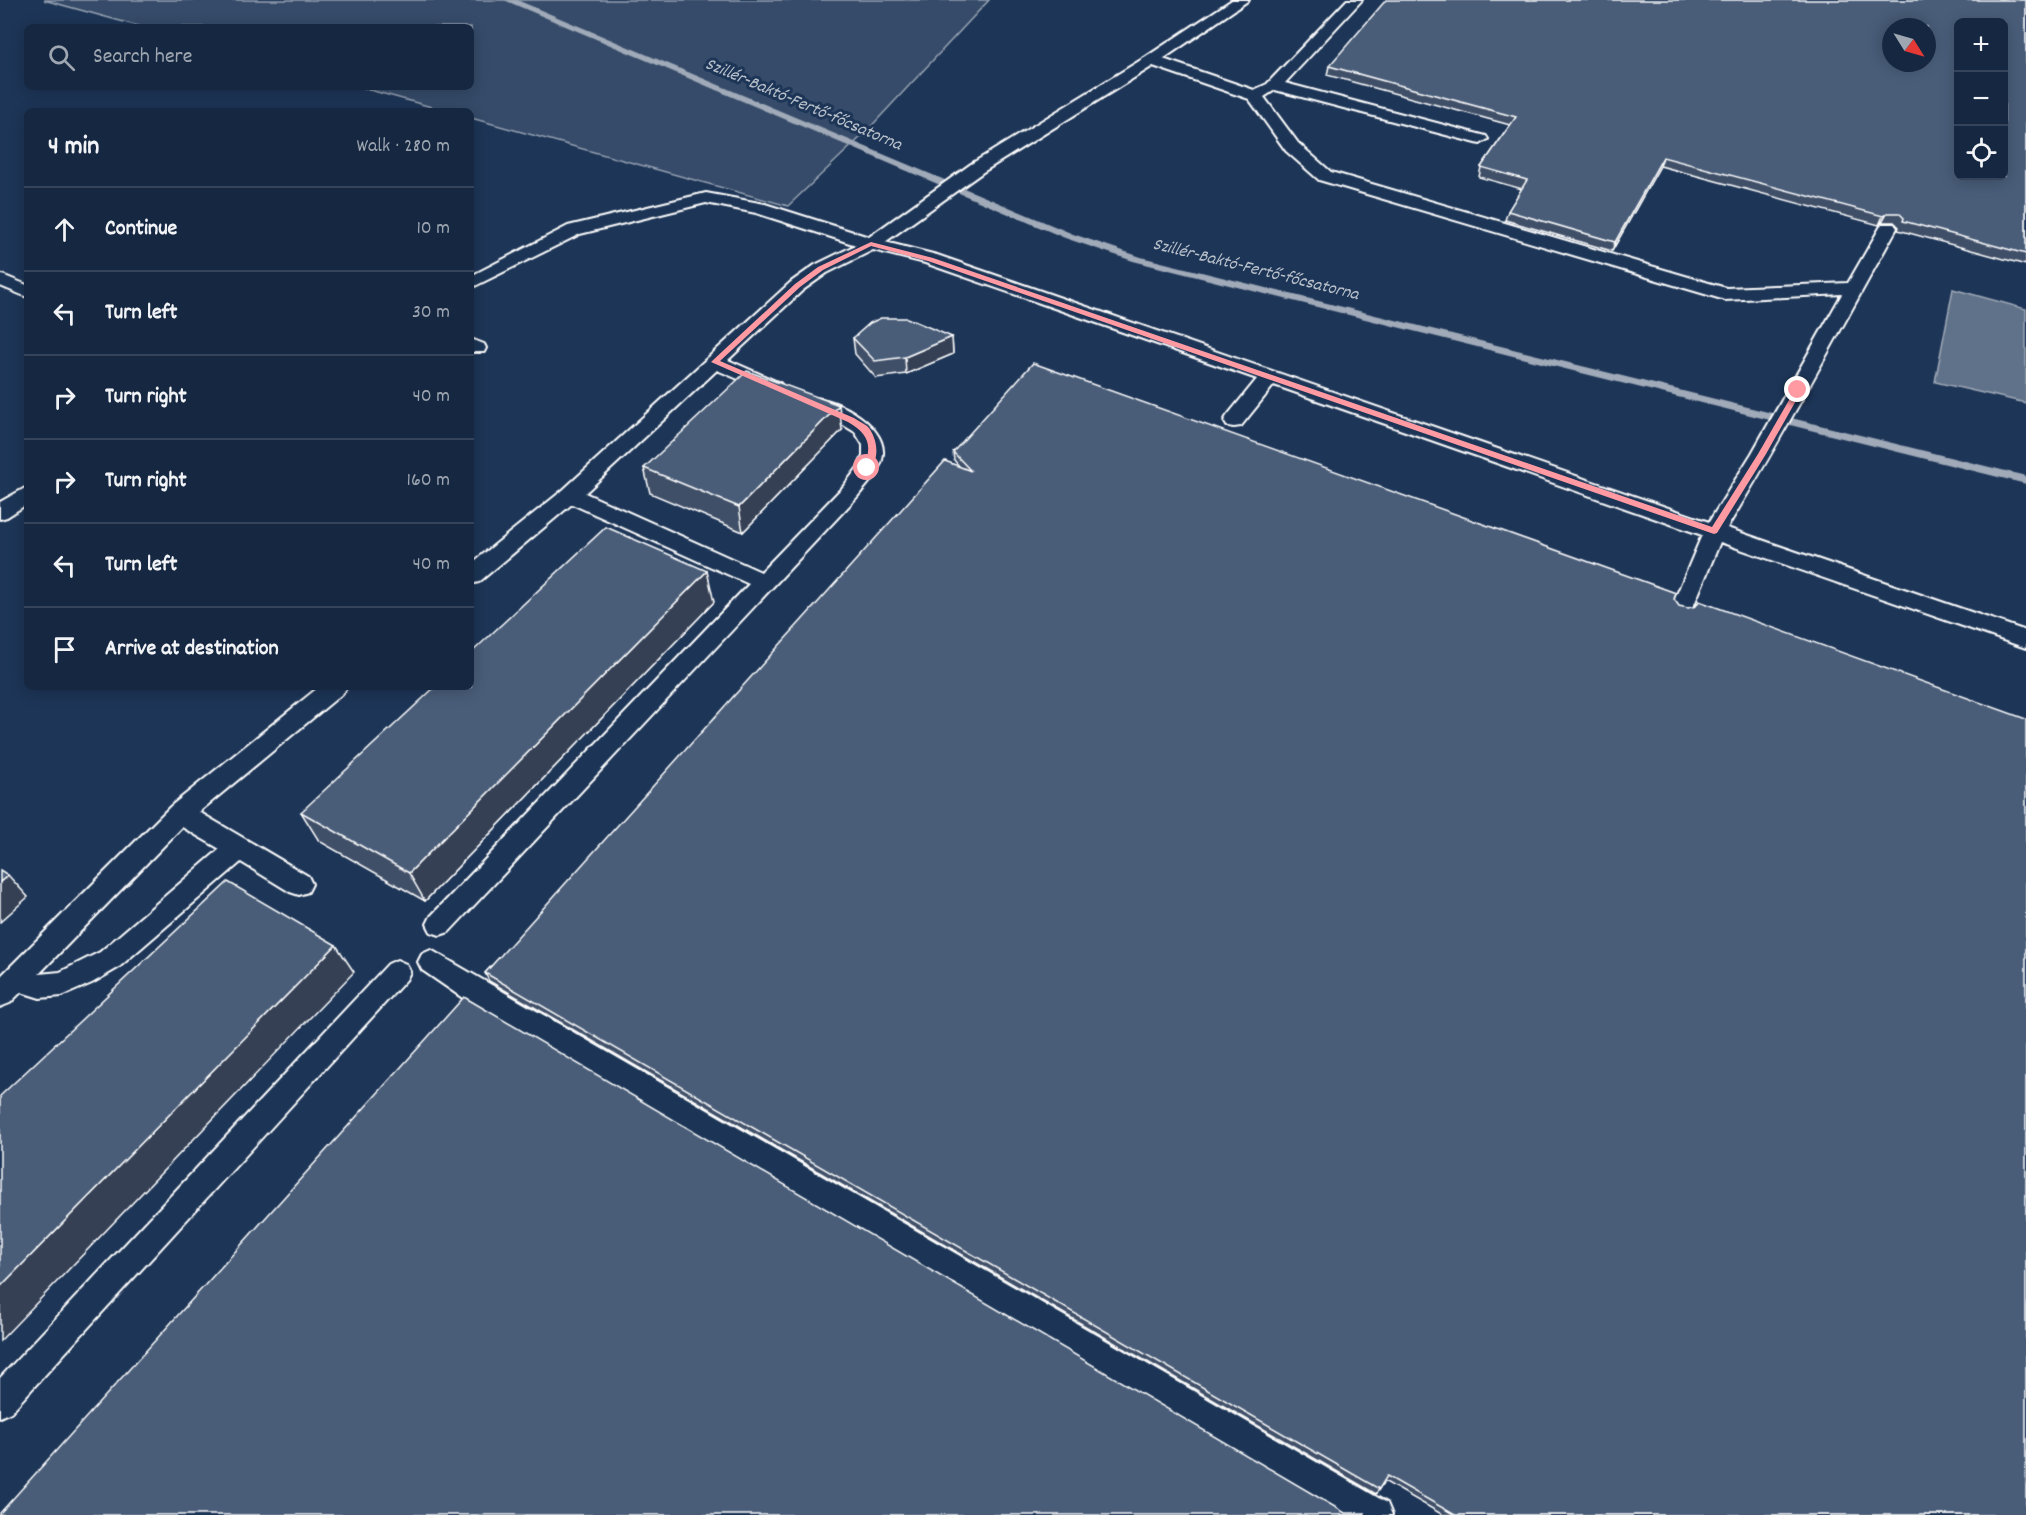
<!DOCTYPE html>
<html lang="en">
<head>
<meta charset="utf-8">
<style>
	:root { --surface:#162841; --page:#1f3048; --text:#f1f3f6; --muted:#9ea6b1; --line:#35445a }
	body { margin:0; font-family:Dekko,sans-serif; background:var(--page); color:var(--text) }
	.controls { position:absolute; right:18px; top:18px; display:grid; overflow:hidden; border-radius:9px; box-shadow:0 3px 15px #0003 }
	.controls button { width:54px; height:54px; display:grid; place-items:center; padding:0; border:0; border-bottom:2px solid var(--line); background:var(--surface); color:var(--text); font:30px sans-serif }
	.compass { position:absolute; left:1882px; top:18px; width:54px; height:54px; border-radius:50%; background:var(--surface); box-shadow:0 3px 15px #0003; rotate:127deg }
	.stop { position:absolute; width:18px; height:18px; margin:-14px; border:4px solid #ff9aa2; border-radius:50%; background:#fff }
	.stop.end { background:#ff9aa2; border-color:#fff; box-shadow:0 2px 6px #0008 }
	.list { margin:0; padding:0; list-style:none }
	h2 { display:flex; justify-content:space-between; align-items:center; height:78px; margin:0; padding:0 24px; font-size:26px }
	h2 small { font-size:20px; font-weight:400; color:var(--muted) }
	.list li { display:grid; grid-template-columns:39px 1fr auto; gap:18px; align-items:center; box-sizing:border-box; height:84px; padding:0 24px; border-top:2px solid var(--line) }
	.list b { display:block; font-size:22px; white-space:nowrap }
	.list em { font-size:20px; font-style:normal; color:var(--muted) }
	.icon { flex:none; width:33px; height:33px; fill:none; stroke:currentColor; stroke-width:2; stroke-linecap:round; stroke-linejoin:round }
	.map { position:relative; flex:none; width:2026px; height:1515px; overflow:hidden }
	.search { position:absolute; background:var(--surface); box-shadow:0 3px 15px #0003; left:24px; top:24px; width:450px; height:66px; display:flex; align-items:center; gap:15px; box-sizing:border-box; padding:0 21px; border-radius:9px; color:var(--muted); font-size:22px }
	.panel { position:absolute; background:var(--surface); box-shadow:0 3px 15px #0003; left:24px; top:108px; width:450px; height:582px; border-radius:9px }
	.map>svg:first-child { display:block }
	.green { fill:#364b69; stroke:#9aa5b4; stroke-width:1.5 }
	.water { fill:#617289; stroke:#a0aab8; stroke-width:1.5 }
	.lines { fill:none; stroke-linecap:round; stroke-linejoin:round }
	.stream { fill:#a0aab8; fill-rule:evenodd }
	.service-casing { stroke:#fff; stroke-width:4 }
	.service { fill:#1d3557; fill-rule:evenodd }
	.wall { fill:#405068; stroke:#fff; stroke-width:1.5 }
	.shaded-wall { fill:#344155; stroke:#fff; stroke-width:1.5 }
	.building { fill:#4a5d79; stroke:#fff; stroke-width:1.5; fill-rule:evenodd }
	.route { fill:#ff9aa2 }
	.labels { text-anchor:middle; stroke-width:6; stroke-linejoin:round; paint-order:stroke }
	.far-water-label { font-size:18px; font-style:italic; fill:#b8c0ca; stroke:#1d3557 }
</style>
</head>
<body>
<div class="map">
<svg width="2026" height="1515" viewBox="0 0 2026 1515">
	<rect width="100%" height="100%" fill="#1d3557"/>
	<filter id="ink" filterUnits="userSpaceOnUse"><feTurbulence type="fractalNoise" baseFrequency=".0167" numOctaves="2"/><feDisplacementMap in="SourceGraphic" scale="12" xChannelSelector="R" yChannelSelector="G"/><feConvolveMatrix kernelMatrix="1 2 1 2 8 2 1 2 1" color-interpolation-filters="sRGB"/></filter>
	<g filter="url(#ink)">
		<polygon class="green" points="44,0 989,0 864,134 788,206 471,118 471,111 446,111 359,87 471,87 471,27 142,27"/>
		<polygon class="water" points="1953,289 2026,309 2026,403 1935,382"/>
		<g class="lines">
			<polygon class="stream" points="504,0 517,0 1073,234 1141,257 2026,476 2026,484 1133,261 1065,238"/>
			<g class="service-casing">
				<g id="service">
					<path d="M1232,0H1249L1163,59L1254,90L1267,84L1347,0H1362L1285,83L1486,136L1488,139L1480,144L1275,90L1264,97L1298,143L1331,172L1726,288L1848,283L1882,224H1894L1897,228C1841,328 1787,430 1727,528L2026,631V648L1720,542L1691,612L1683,614L1675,612L1672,606L1702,535L1274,385L1241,426L1234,427L1227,426L1224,421L1227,416L1257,379L925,263L873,250L827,273L803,290L728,360L780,383L783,387L780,391L773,393L766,391L717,370L585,493L761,572L843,487L859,466L863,456V445L855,432L835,420L804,407L801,403L804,399C828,392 886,423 883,454C882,470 867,485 857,497L449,932L440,935L431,932L427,924L431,916L749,584L572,504L479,582L471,584V564L563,490L791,282L815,265L856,245L756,213L706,203L580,234L471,288V276L568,226L706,193L765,204L869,237L971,164L1146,57ZM1153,66L1249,99L1286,151L1319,180L1725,300L1842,294L1752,453L1709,522L937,255L885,242L983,172Z"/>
					<polygon points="0,274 27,285 27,297 0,286"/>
					<polygon points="471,339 484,344 486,348 484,352 471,352"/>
					<polygon points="27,487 27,504 7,517 0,519 0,502"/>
					<path d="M319,687H347L343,693L199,812L308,876L312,884L308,892L299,895L290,892L241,862L118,968L92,983L62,996L40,998L21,992L10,1003L0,1007V977L171,806ZM182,827L220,849L100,952L60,972L39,974Z"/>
					<polygon points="431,950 1387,1503 1392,1515 1343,1515 467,1001 422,970 418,962 422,954"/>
					<polygon points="397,960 406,964 410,972 406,980 11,1412 0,1417 0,1378 388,964"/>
				</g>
			</g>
			<use href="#service" class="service"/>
		</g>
		<g class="wall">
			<polygon points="2026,0 2026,265 1898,230 1899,227 1894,222 1882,222 1879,225 1660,166 1612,251 1505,220 1508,211 1522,189 1479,177 1481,167 1510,125 1327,75 1329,66"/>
			<polygon points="952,337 953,354 906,374 876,378 855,354 853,338"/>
			<polygon points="842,430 743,532 650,493 644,468"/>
			<polygon points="953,452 1674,599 2026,1515 1443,1515 1384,1481 1376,1494 489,981 485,973 959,466 954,460"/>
			<polygon points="714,602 425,901 319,841 301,812"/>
		</g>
		<g class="shaded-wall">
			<polygon points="1663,157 1660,166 1612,251 1615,242"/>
			<polygon points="1887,213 1882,222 1879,225 1883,216"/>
			<polygon points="952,337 953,354 906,374 905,357"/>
			<polygon points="839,405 842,430 743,532 739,507"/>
			<polygon points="707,571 714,602 425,901 409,873"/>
			<polygon points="8,875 28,897 0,922 0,882"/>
			<polygon points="336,945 354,972 0,1341 0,1287"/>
		</g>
		<g class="building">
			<path d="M1386,0H2026V254L1903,221L1904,218L1899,213H1887L1883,216L1663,157L1615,242L1508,211L1527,180L1481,167L1516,117L1329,66ZM1959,22H2004V176H1959ZM1891,27H1927V63H1891Z"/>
			<polygon points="881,318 907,318 952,337 905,357 875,361 853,338 870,323"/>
			<polygon points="1033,363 1676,593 1674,599 1679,606 1688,608 1696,606 1699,601 2026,719 2026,1515 1455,1515 1387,1476 1379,1489 485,973 945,461 971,471 953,452"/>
			<polygon points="747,371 839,405 739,507 644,468"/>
			<polygon points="606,527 707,571 409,873 301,812 435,687 471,687 471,653"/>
			<polygon points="0,870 8,875 0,882"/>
			<polygon points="228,882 336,945 0,1287 0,1096"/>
			<polygon points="464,997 1345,1513 1365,1513 1364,1515 0,1515 0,1513"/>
		</g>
	</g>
	<path class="route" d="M871,242L933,258L1712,527L1758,454L1796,388L1802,390L1766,454L1717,533L1714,534L928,261L871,246L823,270L800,287L720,361L854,418C858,421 863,423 867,426C878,437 881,462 867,471L863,468C873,446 869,434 848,422L711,362L795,284L818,267Z"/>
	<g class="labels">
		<g class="far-water-label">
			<text transform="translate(804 103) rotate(23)" y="6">Szillér-Baktó-Fertő-főcsatorna</text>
			<text transform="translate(1256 268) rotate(14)" y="6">Szillér-Baktó-Fertő-főcsatorna</text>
		</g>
	</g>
</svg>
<div class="controls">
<button>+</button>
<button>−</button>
<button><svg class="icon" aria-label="locate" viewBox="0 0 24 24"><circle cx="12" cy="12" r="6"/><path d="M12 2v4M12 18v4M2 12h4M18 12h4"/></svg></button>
</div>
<svg class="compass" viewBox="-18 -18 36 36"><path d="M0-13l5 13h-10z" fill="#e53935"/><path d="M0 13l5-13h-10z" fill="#9ea6b1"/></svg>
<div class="stop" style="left:867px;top:468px"></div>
<div class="stop end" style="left:1798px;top:390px"></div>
<div class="search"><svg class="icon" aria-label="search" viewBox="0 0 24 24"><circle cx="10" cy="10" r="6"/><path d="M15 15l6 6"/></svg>Search here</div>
<section class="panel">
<h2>4 min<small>Walk · 280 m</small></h2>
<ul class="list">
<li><svg class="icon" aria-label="ahead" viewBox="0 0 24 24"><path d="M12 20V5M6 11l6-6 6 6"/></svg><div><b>Continue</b></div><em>10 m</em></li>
<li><svg class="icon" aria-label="left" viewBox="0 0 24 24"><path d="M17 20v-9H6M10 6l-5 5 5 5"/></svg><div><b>Turn left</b></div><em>30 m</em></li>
<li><svg class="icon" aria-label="right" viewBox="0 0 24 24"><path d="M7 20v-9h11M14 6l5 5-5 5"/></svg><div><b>Turn right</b></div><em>40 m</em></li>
<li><svg class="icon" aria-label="right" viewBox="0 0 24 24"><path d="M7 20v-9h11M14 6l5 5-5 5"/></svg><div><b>Turn right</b></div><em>160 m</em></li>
<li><svg class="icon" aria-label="left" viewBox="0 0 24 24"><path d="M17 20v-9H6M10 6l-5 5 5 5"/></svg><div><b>Turn left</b></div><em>40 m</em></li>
<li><svg class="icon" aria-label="arrive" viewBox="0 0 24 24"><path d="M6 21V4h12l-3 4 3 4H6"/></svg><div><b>Arrive at destination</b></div></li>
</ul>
</section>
</div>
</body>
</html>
